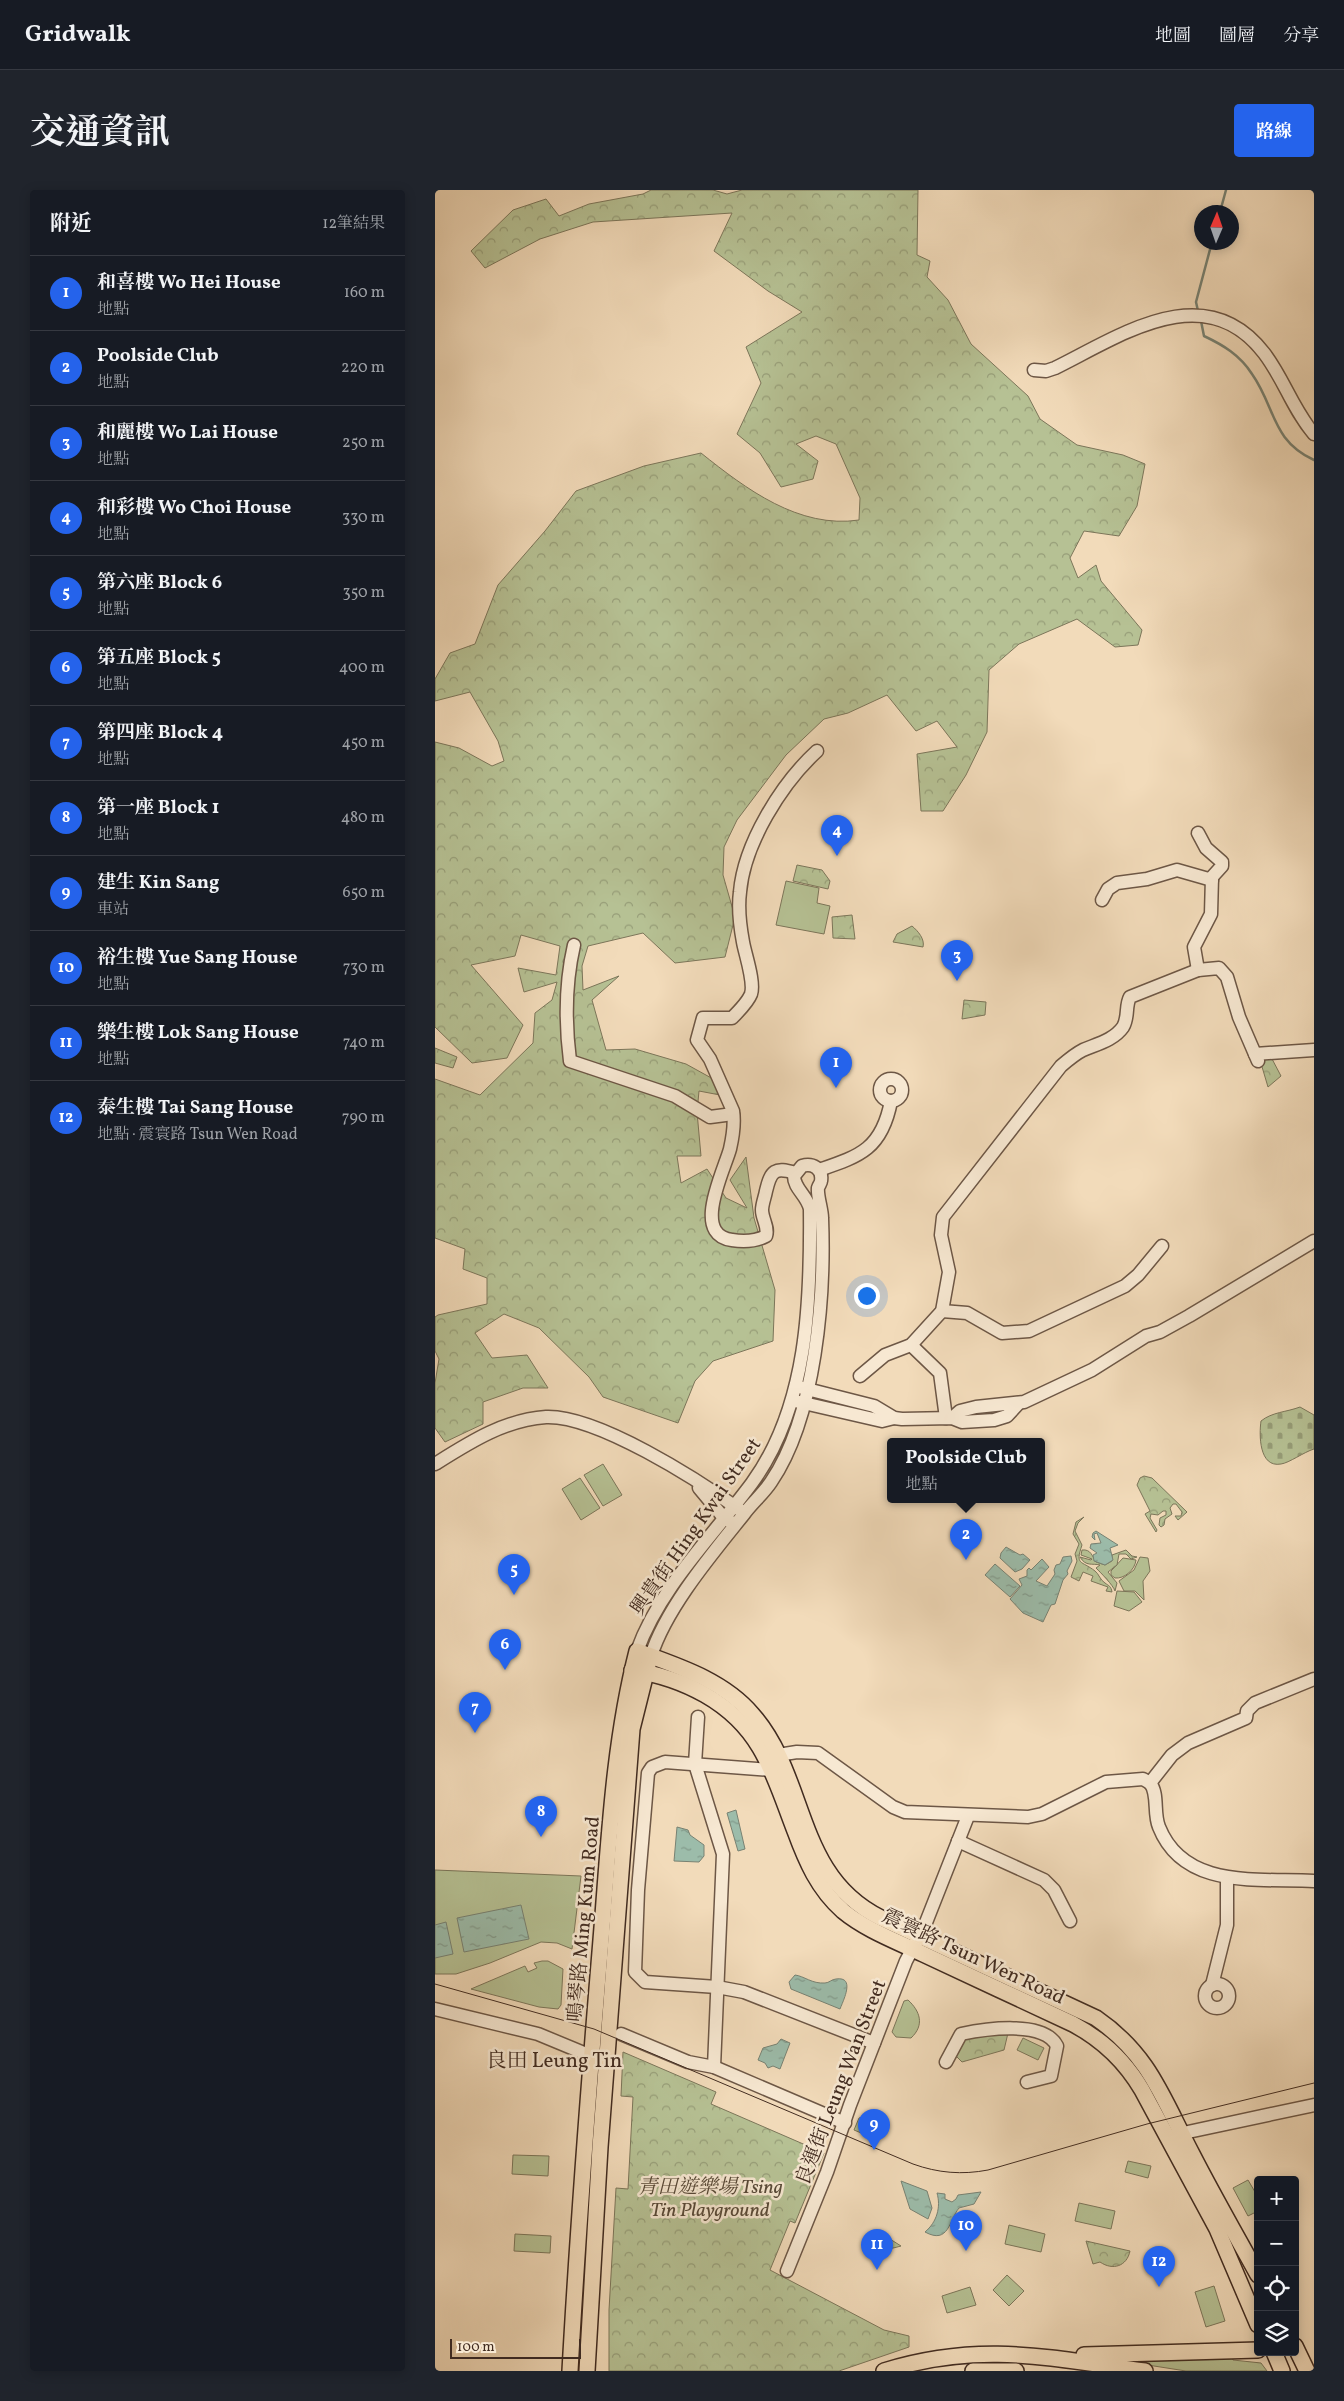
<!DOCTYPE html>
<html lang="zh-TW">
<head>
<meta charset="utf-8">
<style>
	:root { --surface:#171b24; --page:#20242c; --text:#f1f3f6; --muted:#9ea1a6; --line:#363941; --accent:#2563eb }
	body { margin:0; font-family:Vollkorn,"Noto Serif TC",serif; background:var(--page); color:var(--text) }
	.controls { position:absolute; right:15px; bottom:15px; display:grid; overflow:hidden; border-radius:5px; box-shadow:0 2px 12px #0003 }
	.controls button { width:45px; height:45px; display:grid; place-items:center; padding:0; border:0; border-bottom:1px solid var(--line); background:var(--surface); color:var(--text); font:25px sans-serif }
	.compass { position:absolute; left:759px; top:15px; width:45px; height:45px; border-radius:50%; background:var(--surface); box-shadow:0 2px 12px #0003; rotate:2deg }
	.scale { position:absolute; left:15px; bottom:12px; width:131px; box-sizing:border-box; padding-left:5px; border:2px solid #412b20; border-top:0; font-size:14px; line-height:18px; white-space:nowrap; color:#412b20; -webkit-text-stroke:4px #f7e8d2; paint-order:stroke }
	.you { position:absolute; left:431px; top:1105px; width:18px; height:18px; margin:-12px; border:4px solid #fff; border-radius:50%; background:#1a73e8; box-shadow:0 0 0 8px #1a73e833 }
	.badge { display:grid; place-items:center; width:32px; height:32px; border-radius:50%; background:var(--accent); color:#fff; font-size:16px; font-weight:700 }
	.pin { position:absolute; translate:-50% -41px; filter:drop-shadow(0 1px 2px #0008) }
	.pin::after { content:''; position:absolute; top:26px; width:18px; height:15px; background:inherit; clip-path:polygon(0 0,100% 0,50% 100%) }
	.popup { position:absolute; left:452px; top:1248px; width:158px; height:65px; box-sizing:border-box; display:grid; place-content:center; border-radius:5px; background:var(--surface); filter:drop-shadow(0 1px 4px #0005); font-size:16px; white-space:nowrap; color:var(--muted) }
	.popup b { font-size:19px; color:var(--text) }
	.popup::after { content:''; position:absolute; left:50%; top:100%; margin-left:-10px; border:10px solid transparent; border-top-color:var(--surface) }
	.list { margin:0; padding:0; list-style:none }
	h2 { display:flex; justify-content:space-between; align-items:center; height:65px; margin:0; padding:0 20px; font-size:21px }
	h2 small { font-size:16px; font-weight:400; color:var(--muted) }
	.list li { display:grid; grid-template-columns:32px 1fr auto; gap:15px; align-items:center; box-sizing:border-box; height:75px; padding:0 20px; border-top:1px solid var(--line) }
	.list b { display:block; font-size:19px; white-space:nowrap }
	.list p { margin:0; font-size:16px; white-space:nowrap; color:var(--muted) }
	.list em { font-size:16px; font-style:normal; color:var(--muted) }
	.icon { flex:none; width:28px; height:28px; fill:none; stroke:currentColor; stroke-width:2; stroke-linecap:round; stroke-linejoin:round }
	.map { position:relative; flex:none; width:879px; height:2181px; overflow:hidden; border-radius:5px }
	header { display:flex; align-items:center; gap:30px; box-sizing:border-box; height:70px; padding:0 25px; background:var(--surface); border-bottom:1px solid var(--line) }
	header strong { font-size:24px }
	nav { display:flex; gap:28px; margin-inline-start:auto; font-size:18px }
	.intro { display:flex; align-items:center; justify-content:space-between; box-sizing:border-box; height:120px; padding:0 30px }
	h1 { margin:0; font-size:35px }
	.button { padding:12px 22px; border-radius:5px; background:var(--accent); color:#fff; font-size:18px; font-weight:700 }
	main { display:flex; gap:30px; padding:0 30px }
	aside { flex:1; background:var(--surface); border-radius:5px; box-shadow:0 2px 12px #0003 }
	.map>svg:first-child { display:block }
	.green { fill:#b6c194; stroke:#7c765a }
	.forest { fill:url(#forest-crowns); stroke:#7c765a }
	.cemetery { fill:url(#cemetery-stones); stroke:#7c765a }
	.water { fill:url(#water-ripples); stroke:#788273 }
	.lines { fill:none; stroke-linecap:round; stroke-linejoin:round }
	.stream { stroke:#788273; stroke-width:2.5 }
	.minor-casing { stroke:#6d5746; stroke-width:15 }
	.major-casing { stroke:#412b20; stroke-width:18 }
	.minor { stroke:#f7e8d2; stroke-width:12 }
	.major { stroke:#f2dbba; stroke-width:15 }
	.tram { stroke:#412b20; stroke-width:1 }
	.labels { text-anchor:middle; stroke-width:5; stroke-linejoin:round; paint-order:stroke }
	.street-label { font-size:20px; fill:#412b20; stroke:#f7e8d2 }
	.park-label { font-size:20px; font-style:italic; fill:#584937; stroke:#f7e8d2 }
	.neighbourhood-label { font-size:21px; fill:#412b20; stroke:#f7e8d2 }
</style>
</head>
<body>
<header>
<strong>Gridwalk</strong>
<nav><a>地圖</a><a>圖層</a><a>分享</a></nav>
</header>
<div class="intro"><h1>交通資訊</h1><a class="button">路線</a></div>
<main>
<aside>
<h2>附近<small>12筆結果</small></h2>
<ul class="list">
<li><span class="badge">1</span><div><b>和喜樓 Wo Hei House</b><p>地點</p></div><em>160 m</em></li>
<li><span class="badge">2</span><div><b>Poolside Club</b><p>地點</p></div><em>220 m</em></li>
<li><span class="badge">3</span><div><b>和麗樓 Wo Lai House</b><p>地點</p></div><em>250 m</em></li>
<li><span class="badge">4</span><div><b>和彩樓 Wo Choi House</b><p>地點</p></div><em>330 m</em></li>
<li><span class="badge">5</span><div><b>第六座 Block 6</b><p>地點</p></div><em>350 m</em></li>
<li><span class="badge">6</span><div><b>第五座 Block 5</b><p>地點</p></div><em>400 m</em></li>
<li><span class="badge">7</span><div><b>第四座 Block 4</b><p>地點</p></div><em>450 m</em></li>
<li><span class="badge">8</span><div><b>第一座 Block 1</b><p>地點</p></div><em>480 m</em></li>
<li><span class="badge">9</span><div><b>建生 Kin Sang</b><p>車站</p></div><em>650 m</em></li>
<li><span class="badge">10</span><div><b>裕生樓 Yue Sang House</b><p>地點</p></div><em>730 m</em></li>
<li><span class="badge">11</span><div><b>樂生樓 Lok Sang House</b><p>地點</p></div><em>740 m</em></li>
<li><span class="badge">12</span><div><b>泰生樓 Tai Sang House</b><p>地點 · 震寰路 Tsun Wen Road</p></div><em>790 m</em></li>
</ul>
</aside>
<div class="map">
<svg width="879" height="2181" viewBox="0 0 879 2181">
	<defs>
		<pattern id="forest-crowns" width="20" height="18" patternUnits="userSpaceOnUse" patternTransform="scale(1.25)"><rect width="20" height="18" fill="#b6c194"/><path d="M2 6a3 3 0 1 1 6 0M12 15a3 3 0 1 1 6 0" fill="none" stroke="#969d78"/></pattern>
		<pattern id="cemetery-stones" width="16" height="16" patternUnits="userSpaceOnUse" patternTransform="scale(1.25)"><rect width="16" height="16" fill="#b6c194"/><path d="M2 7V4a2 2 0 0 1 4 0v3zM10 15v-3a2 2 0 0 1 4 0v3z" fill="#969d78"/></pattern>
		<pattern id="water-ripples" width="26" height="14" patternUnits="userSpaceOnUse" patternTransform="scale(1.25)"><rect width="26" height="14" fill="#9cbcaa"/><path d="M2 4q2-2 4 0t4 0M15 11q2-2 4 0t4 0" fill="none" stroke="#81998a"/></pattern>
	</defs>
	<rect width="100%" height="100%" fill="#f2dbba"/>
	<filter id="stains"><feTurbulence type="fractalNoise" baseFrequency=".004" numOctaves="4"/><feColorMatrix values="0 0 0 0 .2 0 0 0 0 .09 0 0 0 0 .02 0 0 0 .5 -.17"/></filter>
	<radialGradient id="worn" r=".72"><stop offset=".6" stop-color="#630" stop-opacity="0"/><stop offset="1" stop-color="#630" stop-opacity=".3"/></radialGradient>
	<g class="green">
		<polygon points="351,691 384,698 382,713 395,716 389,744 341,735"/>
		<polygon points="168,1274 187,1305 168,1316 149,1285"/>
		<polygon points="145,1288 165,1318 146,1330 127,1299"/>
		<polygon points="705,1367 713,1368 715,1381 708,1391 709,1410 700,1401 689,1401 684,1391 699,1380"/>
		<path d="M688,1368L701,1370C700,1380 689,1389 680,1388L676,1385V1381Z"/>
		<polygon points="682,1401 699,1402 707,1412 694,1421 679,1416"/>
		<polygon points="0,1680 146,1686 137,1759 122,1753 106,1752 55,1773 21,1784 0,1784"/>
		<polygon points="107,1771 113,1771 128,1779 126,1815 123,1819 104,1817 36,1799 90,1776 93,1782 102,1778 99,1773"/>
		<path d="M473,1810C485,1821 490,1835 476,1848L461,1847L457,1842L469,1811Z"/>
		<polygon points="588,1848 609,1858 603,1870 582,1860"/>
		<polygon points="78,1965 114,1966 113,1986 77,1984"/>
		<polygon points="693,1971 716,1976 713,1988 690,1982"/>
		<polygon points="813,1990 823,2007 823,2021 813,2026 798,1998"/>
		<polygon points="644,2013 680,2021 676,2039 640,2031"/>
		<polygon points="574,2035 610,2044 606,2062 570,2054"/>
		<polygon points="80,2044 116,2046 115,2063 79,2061"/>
		<path d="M445,2044H447L466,2056C455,2059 445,2062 439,2050L441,2045Z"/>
		<polygon points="572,2085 589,2101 574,2116 558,2100"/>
		<polygon points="779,2096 790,2131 771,2137 760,2102"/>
		<polygon points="535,2097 541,2115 512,2123 507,2106"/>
		<polygon points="797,2165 798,2170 826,2173 832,2181 751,2181 687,2171"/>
	</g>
	<g class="forest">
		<path d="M216,0H278L292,4L307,0H483L482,65L495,71L492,87L513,110L536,154L593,206L605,229L642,255L688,265L710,274L702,316L684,346L649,341L635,368L643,388L661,375L666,391L707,440L703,455L680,457L642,429L584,454L554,480L552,542L531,585L508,621H486L482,564L522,557L502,531L481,541L452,505L413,523L389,529L351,565L302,630L289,657L288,685L300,727L290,767L240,773L208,743L153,756L147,776L148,800L184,786L157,810L171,860L200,859L251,874L289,895L285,905L264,901L262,922L266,966H242L246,993L272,979L291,1008L312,1018L295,990L311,967L319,1028L340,1100L338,1151L278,1171L260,1191L243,1233L168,1207L154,1187L104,1138L69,1124L40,1143L57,1168L92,1165L113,1198H88L48,1212V1234L10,1252L0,1238V1193L4,1169L0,1161V1127L3,1125L52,1114V1088L28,1079L30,1059L0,1048V889L45,905L98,853L100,823L117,810L122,792L89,802L83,778L121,785L125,756L86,745L80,766L36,775L88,835L72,868L37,873L0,837V552L24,558L57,576L69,571L63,551L35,502L0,511V489L15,463L40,454L63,395L110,341L141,301L209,276L266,263C311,299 364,339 424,330L425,308L401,254L381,246L361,254L383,271L378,289L346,297L325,263L302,244L326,193L311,157L367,122L333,101L279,61L297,23L158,32L105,49L50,78L36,61L78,20L111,9L124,26L154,14L208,4Z"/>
		<polygon points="362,675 387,680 395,691 393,699 358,691"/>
		<polygon points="417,725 420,749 398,748 397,727"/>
		<path d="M477,736C483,741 490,749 488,757L458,752L462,744Z"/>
		<polygon points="529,810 551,812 550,825 527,829"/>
		<polygon points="0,858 22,867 18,878 0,873"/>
		<polygon points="836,867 846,886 833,897 825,870"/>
		<polygon points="709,1286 717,1288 752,1322 743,1330 740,1326 746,1326 747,1322 741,1314 738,1314 735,1318 737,1324 730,1329 729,1335 726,1337 724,1335 725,1328 731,1325 731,1321 728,1321 723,1325 716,1324 715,1328 722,1340 721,1342 710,1324 715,1321 702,1295 705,1288"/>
		<path d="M649,1327L643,1333L640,1341L647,1355C640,1376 646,1370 660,1381C664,1384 665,1390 670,1393C674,1396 676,1396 677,1402L671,1401L673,1397L656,1391L658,1386L648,1382L644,1391L636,1387L642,1371L640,1364L644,1354L638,1344L641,1332Z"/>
		<path d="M647,1360C656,1359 657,1366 661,1372L670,1375L677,1371V1365L691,1360L697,1366L702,1367L696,1369L691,1364H684L682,1375L673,1382L682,1393L680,1401C678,1395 666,1383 661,1378L665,1375C657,1373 651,1377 645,1367L656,1370L657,1369L646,1365Z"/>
		<polygon points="573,1843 569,1860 527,1872 519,1864 527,1847"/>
		<polygon points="188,1862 281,1902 276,1914 389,1963 360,2033 355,2031 335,2080 449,2140 474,2146 474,2157 404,2181 174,2181 174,2120 181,1998 193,1999 198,1907 186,1906"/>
		<polygon points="436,1924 440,1937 436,1947 419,1940 424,1928"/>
		<path d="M651,2051L695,2061C692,2076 678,2081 665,2072L658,2074Z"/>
	</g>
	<path class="cemetery" d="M865,1217L879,1225V1259C869,1262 854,1273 846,1274C824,1278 824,1245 826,1231C837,1222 852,1222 865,1217Z"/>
	<g class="water">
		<polygon points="661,1341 683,1355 675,1358 678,1370 670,1375 659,1371 658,1365 662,1363 655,1358 656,1354 666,1353 662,1343 659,1344 660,1350 657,1347 658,1343"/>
		<polygon points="571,1357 585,1365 588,1364 595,1370 587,1379 580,1382 565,1368 566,1363"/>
		<polygon points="636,1366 637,1371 632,1381 633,1384 628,1390 620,1414 616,1415 608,1432 588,1423 575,1409 587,1395 584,1389 592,1386 592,1380 594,1378 596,1380 607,1369 614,1377 601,1391 612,1396 620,1384 619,1380 621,1375 625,1374 628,1367"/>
		<polygon points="560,1374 585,1396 575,1407 550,1385"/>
		<polygon points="301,1620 310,1659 303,1661 292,1623"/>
		<polygon points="242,1637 253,1640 255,1645 269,1655 269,1666 264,1672 239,1671"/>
		<polygon points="86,1715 94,1749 29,1762 22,1728"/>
		<polygon points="11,1732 18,1764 0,1768 0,1735"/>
		<path d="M360,1785C369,1786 377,1794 390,1793C394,1793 397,1789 401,1789C421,1786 408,1811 405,1819L356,1799L354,1792Z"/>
		<polygon points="346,1849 355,1853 345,1879 338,1876 333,1878 330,1873 323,1870 328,1858 342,1854"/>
		<polygon points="466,1991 492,2001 497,2018 493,2029 475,2019"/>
		<path d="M546,2002L539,2014L524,2018C514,2030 514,2055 490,2042C502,2032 506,2017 502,2003L510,2004V2009L517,2012L521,2009L523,2005Z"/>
	</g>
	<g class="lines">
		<g class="stream">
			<polyline points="785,22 791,0"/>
			<polyline points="763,121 761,112 777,52"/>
			<path d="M766,131L769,146C788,155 805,165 817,184C841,218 836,250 879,270"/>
		</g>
		<g class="minor-casing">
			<g id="minor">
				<path d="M599,180L611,181L620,178C685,146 770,86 829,163C849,189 858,220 879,244"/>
				<polyline points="763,643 771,658 787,672 787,676 777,687 776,724 759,757 763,780"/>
				<polyline points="667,710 673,699 682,693 712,689 742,680 777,690"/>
				<path d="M139,755C130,794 130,832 135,871L240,906L275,927L298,924"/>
				<polyline points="820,864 879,860"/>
				<circle cx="456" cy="900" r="11"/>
				<path d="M384,980C425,966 447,959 456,911"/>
				<path d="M360,983C340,977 336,980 331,1001C330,1007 327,1014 327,1020C327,1029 334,1037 331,1046C321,1051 309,1052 297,1050C256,1045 289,981 295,959C298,946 300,934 298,921L275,869L262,850L268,828H297C303,822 313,812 316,804C320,792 310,764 308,752C305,736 303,717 305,702C309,654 346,594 382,561"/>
				<polyline points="507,1121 532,1123 567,1143 594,1141 690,1096 703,1085 727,1056"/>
				<polyline points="476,1155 505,1183 511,1228"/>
				<path d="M425,1186L450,1165L476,1155L507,1121L514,1082L506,1045L508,1027L626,876C633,870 640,864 648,860C662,854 679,850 688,837C694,827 690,816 695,807L763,780L784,778L792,787L804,827L823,871"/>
				<polyline points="364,1197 439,1216 459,1228 467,1229 517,1228 527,1232 559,1230 572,1226 584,1213"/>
				<polyline points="360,1211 447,1231 459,1228"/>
				<polyline points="517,1228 525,1221 541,1217 589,1212 657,1180 711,1146 725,1142 754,1126 879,1051"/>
				<path d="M0,1274C35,1252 69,1230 111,1227C162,1225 263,1290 305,1320"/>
				<polyline points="264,1298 289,1328 296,1332"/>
				<path d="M202,1461C225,1397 277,1347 317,1293C373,1216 376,1111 375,1019C372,1005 359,999 359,986L367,976C377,973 388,978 386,991C386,993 384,995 383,998C382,1006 387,1019 387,1028C390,1106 381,1226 336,1292C328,1304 317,1313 309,1324C277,1364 231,1418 216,1466"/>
				<polyline points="263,1527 260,1574 288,1664 279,1877"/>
				<polyline points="343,1565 362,1562 383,1563 458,1617 470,1622 593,1627 607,1624 671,1592 708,1589 715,1593"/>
				<polyline points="336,1580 230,1572 217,1577 213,1583 203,1700 200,1782 210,1792 282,1797 309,1802 439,1853"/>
				<path d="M715,1593C724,1604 718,1623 724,1637C749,1700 824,1688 879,1691"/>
				<polyline points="715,1593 737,1565 753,1553 811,1528 812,1521 820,1513 879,1489"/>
				<polyline points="523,1651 609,1690 619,1700 635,1731"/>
				<circle cx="782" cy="1806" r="12"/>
				<polyline points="777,1795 792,1735 792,1688"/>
				<polyline points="0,1819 103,1844 173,1873"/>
				<polyline points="186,1844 253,1872 279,1877 410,1933"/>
				<path d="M511,1872L526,1844C550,1839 609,1830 622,1856L616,1886L592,1892"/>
				<polyline points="739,1945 879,1915"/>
				<polyline points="352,2081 392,1982 415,1915 471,1771 490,1735 533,1626"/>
			</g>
		</g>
		<g class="major-casing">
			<g id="major">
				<path d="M197,1480C248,1488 298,1512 325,1558C340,1583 349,1613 360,1641C371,1671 383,1699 408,1721C431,1740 461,1751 488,1764C538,1787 588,1811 638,1834C668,1850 690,1871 707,1900L782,2039L823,2135"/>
				<polyline points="860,2156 872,2181"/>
				<polyline points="839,2162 847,2181"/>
				<polyline points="649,2165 823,2160"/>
				<path d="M135,2181C143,2037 154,1894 166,1750C174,1654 178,1555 202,1461C243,1476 288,1490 317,1524C374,1589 359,1685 446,1728L661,1828C715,1865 728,1909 757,1964C778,2005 801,2045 823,2085"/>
				<polyline points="152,2181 165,1957 197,1539 213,1475"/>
				<path d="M449,2181C546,2151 614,2168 710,2181"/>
				<polyline points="538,2181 581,2181"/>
			</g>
		</g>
		<use href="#minor" class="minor"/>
		<use href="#major" class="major"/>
		<path class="tram" d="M0,1794L159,1839L478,1974C503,1983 527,1985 553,1980L712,1934L879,1893"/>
	</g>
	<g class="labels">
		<g class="street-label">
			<text transform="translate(260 1336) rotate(-55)" y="7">興貴街 Hing Kwai Street</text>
			<text transform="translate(148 1729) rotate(-85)" y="7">鳴琴路 Ming Kum Road</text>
			<text transform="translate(539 1766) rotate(25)" y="7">震寰路 Tsun Wen Road</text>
			<text transform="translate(405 1892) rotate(-69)" y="7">良運街 Leung Wan Street</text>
		</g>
		<g class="park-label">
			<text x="275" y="2003">青田遊樂場 Tsing<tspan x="275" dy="23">Tin Playground</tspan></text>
		</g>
		<g class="neighbourhood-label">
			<text x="119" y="1877">良田 Leung Tin</text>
		</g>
	</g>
	<rect width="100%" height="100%" filter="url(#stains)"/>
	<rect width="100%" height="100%" fill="url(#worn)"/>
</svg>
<div class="controls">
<button>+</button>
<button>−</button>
<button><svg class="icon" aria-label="locate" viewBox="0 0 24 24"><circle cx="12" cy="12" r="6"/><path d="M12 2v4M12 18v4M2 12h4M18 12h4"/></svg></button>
<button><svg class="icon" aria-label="layers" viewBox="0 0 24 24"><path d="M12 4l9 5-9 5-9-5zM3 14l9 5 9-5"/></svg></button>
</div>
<svg class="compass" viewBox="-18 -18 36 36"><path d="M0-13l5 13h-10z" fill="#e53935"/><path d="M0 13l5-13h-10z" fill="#9ea1a6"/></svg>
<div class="scale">100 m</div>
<div class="you"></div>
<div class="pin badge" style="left:401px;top:898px">1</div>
<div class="pin badge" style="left:531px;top:1370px">2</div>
<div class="popup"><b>Poolside Club</b>地點</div>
<div class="pin badge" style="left:522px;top:791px">3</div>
<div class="pin badge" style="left:402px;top:666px">4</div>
<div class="pin badge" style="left:79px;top:1405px">5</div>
<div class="pin badge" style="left:70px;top:1480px">6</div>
<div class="pin badge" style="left:40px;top:1543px">7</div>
<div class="pin badge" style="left:106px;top:1647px">8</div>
<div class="pin badge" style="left:439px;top:1960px">9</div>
<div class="pin badge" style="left:531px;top:2061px">10</div>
<div class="pin badge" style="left:442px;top:2080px">11</div>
<div class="pin badge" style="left:724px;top:2097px">12</div>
</div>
</main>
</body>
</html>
